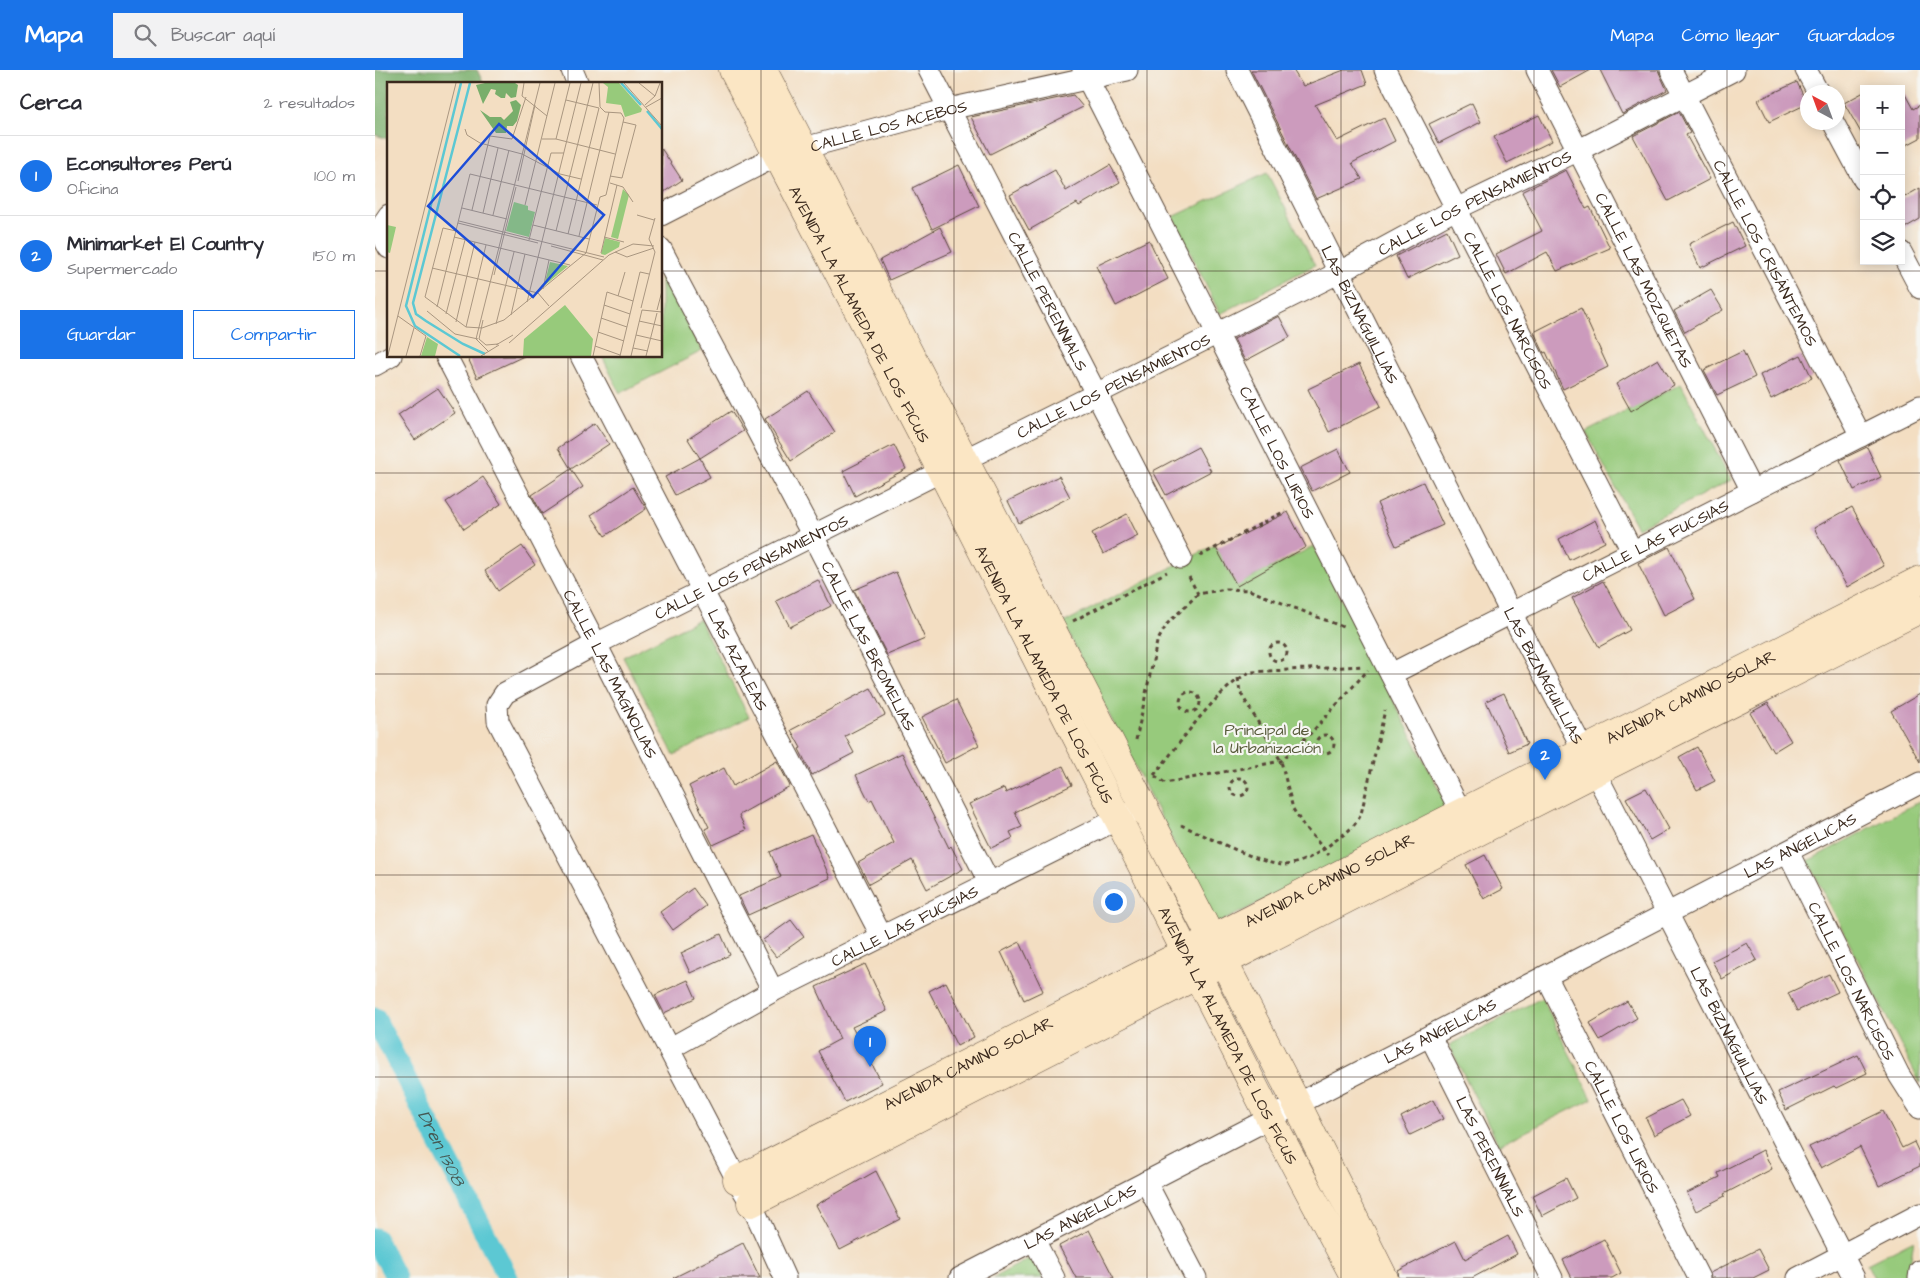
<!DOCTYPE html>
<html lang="es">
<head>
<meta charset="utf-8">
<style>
	:root { --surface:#fff; --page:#f2f2f3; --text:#2b2b33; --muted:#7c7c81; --line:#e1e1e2; --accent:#1a73e8 }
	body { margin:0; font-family:"Architects Daughter",sans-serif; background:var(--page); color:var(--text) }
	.controls { position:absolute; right:15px; top:15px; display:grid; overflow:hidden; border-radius:0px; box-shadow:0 2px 12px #0003 }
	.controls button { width:45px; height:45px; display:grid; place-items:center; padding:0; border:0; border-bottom:1px solid var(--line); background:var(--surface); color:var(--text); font:25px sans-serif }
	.compass { position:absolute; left:1425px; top:15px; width:45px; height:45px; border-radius:50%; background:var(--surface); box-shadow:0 2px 12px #0003; rotate:319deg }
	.you { position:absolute; left:738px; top:831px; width:18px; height:18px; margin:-12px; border:4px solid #fff; border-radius:50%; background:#1a73e8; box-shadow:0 0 0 8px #1a73e833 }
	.badge { display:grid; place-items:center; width:32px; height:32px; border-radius:50%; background:var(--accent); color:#fff; font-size:16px; font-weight:700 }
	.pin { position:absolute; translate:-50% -41px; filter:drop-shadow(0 1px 2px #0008) }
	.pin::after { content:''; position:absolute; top:26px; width:18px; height:15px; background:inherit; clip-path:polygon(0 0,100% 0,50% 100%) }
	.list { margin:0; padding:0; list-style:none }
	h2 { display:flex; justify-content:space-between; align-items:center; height:65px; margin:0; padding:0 20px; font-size:21px }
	h2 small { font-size:16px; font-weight:400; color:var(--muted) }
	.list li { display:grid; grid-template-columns:32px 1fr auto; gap:15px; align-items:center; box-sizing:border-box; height:80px; padding:0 20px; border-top:1px solid var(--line) }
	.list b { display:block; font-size:19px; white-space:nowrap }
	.list p { margin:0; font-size:16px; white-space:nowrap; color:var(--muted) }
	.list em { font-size:16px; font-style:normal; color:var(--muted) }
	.actions { display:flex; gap:10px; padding:15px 20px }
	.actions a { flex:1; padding:11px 0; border:1px solid var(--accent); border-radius:0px; text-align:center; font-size:18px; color:var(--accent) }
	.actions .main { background:var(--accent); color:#fff }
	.icon { flex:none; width:28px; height:28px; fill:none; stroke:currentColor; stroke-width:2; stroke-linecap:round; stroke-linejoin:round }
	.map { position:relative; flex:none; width:1545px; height:1208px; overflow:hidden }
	header { display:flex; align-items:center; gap:30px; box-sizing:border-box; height:70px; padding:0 25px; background:var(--accent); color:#fff }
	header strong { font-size:24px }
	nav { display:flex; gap:28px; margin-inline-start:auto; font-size:18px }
	.search { width:350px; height:45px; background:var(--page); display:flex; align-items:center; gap:12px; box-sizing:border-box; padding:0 18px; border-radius:0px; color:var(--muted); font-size:19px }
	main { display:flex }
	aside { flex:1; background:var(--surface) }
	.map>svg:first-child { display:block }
	.green { fill:#97ca7b; stroke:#697a4c }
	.forest { fill:#79ae6b; stroke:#5a6c44 }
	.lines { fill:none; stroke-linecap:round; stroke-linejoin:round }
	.canal { stroke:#5cc8d3; stroke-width:21 }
	.building { fill:#cc9bbd }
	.street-casing { stroke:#574537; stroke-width:23 }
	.secondary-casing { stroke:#574537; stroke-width:29 }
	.path { stroke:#574537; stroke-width:3; stroke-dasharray:4 4; stroke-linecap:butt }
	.street { stroke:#fff; stroke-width:21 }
	.secondary { stroke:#fbe6c4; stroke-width:28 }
	.grid { fill:none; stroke:#3b2a1e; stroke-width:1; stroke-opacity:0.55 }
	.labels { text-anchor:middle; stroke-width:4.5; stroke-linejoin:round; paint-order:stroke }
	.street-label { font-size:16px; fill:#3b2a1e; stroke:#f6f6f2 }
	.park-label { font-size:16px; fill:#575a3a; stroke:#f6f6f2 }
	.water-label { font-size:18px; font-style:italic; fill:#455954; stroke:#f6f6f2 }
	.inset-river { fill:none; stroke:#5cc8d3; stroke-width:2.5 }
	.inset-road { fill:none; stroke:#a99680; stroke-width:1 }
	.view { fill:#1d4ed8; fill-opacity:0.15; stroke:#1d4ed8; stroke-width:2.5 }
	.inset-edge { fill:none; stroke:#3b2a1e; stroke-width:2.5 }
</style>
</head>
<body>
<header>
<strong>Mapa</strong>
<div class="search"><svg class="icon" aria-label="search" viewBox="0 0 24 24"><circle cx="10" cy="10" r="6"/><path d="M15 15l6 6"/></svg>Buscar aquí</div>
<nav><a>Mapa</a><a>Cómo llegar</a><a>Guardados</a></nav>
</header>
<main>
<aside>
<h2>Cerca<small>2 resultados</small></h2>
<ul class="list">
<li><span class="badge">1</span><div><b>Econsultores Perú</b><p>Oficina</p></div><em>100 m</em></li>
<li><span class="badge">2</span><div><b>Minimarket El Country</b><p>Supermercado</p></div><em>150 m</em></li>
</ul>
<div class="actions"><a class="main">Guardar</a><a>Compartir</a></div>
</aside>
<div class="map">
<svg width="1545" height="1208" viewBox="0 0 1545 1208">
	<rect width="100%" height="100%" fill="#f6f6f2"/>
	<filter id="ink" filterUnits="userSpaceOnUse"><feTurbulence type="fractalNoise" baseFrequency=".02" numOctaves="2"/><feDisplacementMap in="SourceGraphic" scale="10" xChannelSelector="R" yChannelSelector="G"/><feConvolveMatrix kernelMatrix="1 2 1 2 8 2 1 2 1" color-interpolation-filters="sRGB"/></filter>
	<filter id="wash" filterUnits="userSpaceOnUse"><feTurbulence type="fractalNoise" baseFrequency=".0096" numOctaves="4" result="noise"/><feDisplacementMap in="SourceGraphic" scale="20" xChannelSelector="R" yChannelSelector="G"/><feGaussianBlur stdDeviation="1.12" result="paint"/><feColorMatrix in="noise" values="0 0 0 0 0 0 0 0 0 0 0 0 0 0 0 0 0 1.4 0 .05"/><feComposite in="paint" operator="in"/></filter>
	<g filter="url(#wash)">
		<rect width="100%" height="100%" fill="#f3dec2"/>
		<g class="green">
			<polygon points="892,103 940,195 845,244 798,147"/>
			<polygon points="286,202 327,281 245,323 227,286 286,286"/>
			<polygon points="1306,314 1356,410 1262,458 1211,362"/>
			<polygon points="840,475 862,515 939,476 1073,737 840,855 688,553"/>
			<polygon points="324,549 374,647 299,685 248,587"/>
			<polygon points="1545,731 1545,1013 1433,791"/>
			<polygon points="1167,928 1217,1029 1124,1075 1074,975"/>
			<polygon points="1539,1170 1533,1208 1499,1208 1492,1194"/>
			<polygon points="657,1187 668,1208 618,1208"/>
		</g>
		<polygon class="forest" points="0,0 102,0 109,14 14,14 14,69 0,65"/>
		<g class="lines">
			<g class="canal">
				<path id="s1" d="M0,948L133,1208"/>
				<polyline points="0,1168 21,1208"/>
			</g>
		</g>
		<g id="blocks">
			<g class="building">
				<polygon points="876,0 918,0 928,16 969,0 987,0 992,14 940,35 962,71 1009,48 1020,71 977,93 987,109 941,129"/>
				<polygon points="1176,0 1216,0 1185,17"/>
				<polygon points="1225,0 1283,0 1292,20 1247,44"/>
				<polygon points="1422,12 1432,34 1394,52 1383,30"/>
				<polygon points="1526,17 1538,39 1545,35 1545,68 1526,78"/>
				<polygon points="1489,22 1489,68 1469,33"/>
				<polygon points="698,25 708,37 615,84 596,47"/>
				<polygon points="1097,33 1106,52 1064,73 1054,54"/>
				<polygon points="1304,42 1315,63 1311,65 1335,109 1293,131 1258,66"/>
				<polygon points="1164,45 1177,71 1132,93 1119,67"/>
				<polygon points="286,78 307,110 286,124"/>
				<polygon points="584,95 604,136 557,159 537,118"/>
				<polygon points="735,95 745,112 704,136 702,133 654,160 635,125 680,100 691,121"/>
				<polygon points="1191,100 1211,139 1215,137 1235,178 1182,201 1172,182 1131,204 1121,184 1167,161 1147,122"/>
				<polygon points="1545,118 1545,149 1526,160 1526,129"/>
				<polygon points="1358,152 1370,176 1325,198 1314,174"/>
				<polygon points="565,157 577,182 514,210 505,190"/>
				<polygon points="1072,160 1083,184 1032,209 1021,186"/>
				<polygon points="774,170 793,209 741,236 721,196"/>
				<polygon points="1336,220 1348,240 1310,262 1299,241"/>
				<polygon points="1206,238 1233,297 1188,319 1171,282 1169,283 1159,262"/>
				<polygon points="904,246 915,267 870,291 859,269"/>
				<polygon points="1368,281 1380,307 1342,325 1329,300"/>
				<polygon points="1426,285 1437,308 1396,329 1385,305"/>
				<polygon points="92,286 149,286 102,308"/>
				<polygon points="1283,289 1299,315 1256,341 1241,314"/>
				<polygon points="984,294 1006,336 954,362 933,319"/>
				<polygon points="63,318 80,343 40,370 23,345"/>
				<polygon points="433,321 460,362 416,391 390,349"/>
				<polygon points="356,341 368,361 325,388 313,369"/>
				<polygon points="220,353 234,374 196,399 183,378"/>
				<polygon points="519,375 531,399 480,426 468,401"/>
				<polygon points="823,377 836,401 791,425 778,401"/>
				<polygon points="1492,377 1506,407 1479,420 1465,390"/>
				<polygon points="963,379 975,402 937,421 925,398"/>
				<polygon points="325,388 335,407 300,425 290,407"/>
				<polygon points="196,399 208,417 167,444 157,425"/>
				<polygon points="684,406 695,427 644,453 633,431"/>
				<polygon points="108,407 126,434 89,459 71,432"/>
				<polygon points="1048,412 1068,455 1021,476 1002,433"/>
				<polygon points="258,417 271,439 230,466 216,445"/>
				<polygon points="1477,437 1509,496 1472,517 1439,458"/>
				<polygon points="913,442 931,477 862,516 841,478"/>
				<polygon points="752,444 763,466 728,484 717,463"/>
				<polygon points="1220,450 1230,472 1194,490 1184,469"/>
				<polygon points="147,476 160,495 123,521 110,501"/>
				<polygon points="1294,477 1320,529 1289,545 1263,493"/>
				<polygon points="521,502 550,569 512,585 479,520"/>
				<polygon points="443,510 456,536 415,557 401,531"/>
				<polygon points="1228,511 1255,560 1224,577 1197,528"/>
				<polygon points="496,618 510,645 470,666 479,683 437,705 424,679 426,678 416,660"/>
				<polygon points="1129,623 1152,674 1134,682 1111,631"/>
				<polygon points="1545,624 1545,692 1516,641"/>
				<polygon points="581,630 604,675 570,693 547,647"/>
				<polygon points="1393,633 1416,671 1398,682 1375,643"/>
				<polygon points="1322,677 1340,711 1322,720 1304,687"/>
				<polygon points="527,683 574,778 576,776 588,799 552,819 537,790 494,814 483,793 519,773 497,729 494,731 481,705"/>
				<polygon points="402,691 415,716 364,745 371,760 338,775 330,759 334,757 314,716 349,698 358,716"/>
				<polygon points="688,696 697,715 640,742 647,757 635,762 638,768 616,778 594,734 629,718 631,723"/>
				<polygon points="1271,718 1294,759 1275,770 1251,728"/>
				<polygon points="436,764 455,808 373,845 364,826 406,807 395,782"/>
				<polygon points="1110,785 1128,819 1109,829 1091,795"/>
				<polygon points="318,818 331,836 298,860 285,842"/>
				<polygon points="416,850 429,867 401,887 388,870"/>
				<polygon points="346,864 355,885 315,903 306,883"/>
				<polygon points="645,872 668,921 649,930 626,882"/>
				<polygon points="1372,873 1382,890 1347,909 1337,891"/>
				<polygon points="490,894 512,941 477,957 507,1013 470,1032 443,981 465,969 441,917"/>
				<polygon points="1454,904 1463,922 1422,941 1413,923"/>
				<polygon points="313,910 321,928 289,943 280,925"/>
				<polygon points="571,912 599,967 582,976 554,921"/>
				<polygon points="1252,931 1262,948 1225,970 1215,953"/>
				<polygon points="1483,985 1492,1003 1461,1018 1459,1016 1411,1040 1403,1022"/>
				<polygon points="1058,1030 1068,1049 1035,1065 1026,1047"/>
				<polygon points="1306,1030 1315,1046 1279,1065 1271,1048"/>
				<polygon points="1508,1041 1527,1078 1539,1072 1545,1085 1545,1096 1504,1116 1485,1077 1446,1098 1434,1077"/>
				<polygon points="1388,1080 1397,1099 1349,1124 1350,1126 1321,1141 1312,1123 1345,1107 1343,1103"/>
				<polygon points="501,1101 525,1149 465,1180 441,1135"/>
				<polygon points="1191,1108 1201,1128 1167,1146 1157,1126"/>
				<polygon points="714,1160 739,1208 701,1208 684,1176"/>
				<polygon points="1133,1166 1142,1184 1097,1208 1024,1208 1023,1201 1081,1171 1090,1189"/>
				<polygon points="1229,1169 1246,1203 1237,1208 1197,1208 1188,1190"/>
				<polygon points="368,1173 385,1208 298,1208"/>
				<polygon points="1383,1179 1394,1200 1378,1208 1336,1208 1335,1203"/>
			</g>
		</g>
	</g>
	<g filter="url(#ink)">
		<use href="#blocks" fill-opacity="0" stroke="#574537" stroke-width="1"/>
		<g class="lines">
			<g class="street-casing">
				<g id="street">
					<polyline points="197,0 203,14"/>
					<path id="s2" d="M554,0L806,488"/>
					<path id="s3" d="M708,0L1093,756"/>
					<path id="s4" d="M862,0L1136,543L1220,702L1479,1208"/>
					<path id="s5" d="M1010,0L1257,481"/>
					<path id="s6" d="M1162,0L1377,421"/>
					<path id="s7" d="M1296,0L1486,366"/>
					<polyline points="1431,0 1443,22"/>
					<polyline points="1458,52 1489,110"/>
					<path d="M14,145C3,159 6,164 14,178"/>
					<path id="s8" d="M286,145L403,85L574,39L752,0"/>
					<path id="s9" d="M286,179L438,466L615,814"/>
					<polyline points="1526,182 1545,218"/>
					<path id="s10" d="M71,286L221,574L398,921"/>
					<path id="s11" d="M206,286L507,867"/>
					<polyline points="0,295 16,286"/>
					<path id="s12" d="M1016,604L1545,336"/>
					<path id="s13" d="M1413,782L1524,1005L1545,1038"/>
					<path id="s14" d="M1171,906L1324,1208"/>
					<path id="s15" d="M1055,966L1177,1208"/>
					<path id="s16" d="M294,979L398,921L767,737"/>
					<polyline points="771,1112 821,1208"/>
					<polyline points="659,1170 679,1208"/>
					<path id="s17" d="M410,1208L376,1133L362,1110L123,651L122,635L130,623L221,574L963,203L1081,139L1204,80L1359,0"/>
					<path id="s18" d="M585,1208L1545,713"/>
					<polyline points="1423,1208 1545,1144"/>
					<polyline points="1544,1208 1545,1201"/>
				</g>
			</g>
			<g class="secondary-casing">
				<g id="secondary">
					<path id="s19" d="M358,0L567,402L895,1048L980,1208"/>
					<polyline points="388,0 922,1034 1009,1208"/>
					<path id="s20" d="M362,1110L1545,510"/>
					<polyline points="376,1133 1220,702 1545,539"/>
				</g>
			</g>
			<g class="path">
				<polyline points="825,486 910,441"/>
				<polyline points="814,507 823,524"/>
				<polyline points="698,551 792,502"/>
				<circle cx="903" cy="582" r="9"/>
				<polyline points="863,608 865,622 906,691 918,739 928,755 954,785"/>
				<circle cx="815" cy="632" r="10"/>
				<circle cx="950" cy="674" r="9"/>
				<polyline points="761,670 782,572 792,554 823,524 851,519 874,520 968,557"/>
				<path d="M779,705C806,673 839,621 875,602L989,596"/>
				<polyline points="780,706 790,713 906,691 937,662 993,600"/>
				<circle cx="864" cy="717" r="9"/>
				<path d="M806,755C827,764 890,796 909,795C927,794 944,783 957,773C970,763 979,759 986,744L1010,640"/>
			</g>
			<use href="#street" class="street"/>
			<use href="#secondary" class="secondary"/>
		</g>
	</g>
	<path class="grid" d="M193,0V14M386,0V1208M579,0V1208M772,0V1208M966,0V1208M1159,0V1208M1352,0V1208M0,201H14M286,201H1545M193,286V1208M0,403H1545M0,604H1545M0,805H1545M0,1007H1545"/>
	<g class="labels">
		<g class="street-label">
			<text dy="6" stroke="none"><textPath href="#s8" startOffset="246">CALLE LOS ACEBOS</textPath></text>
			<text dy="6" stroke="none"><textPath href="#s17" startOffset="1744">CALLE LOS PENSAMIENTOS</textPath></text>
			<text dy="6" stroke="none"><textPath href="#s7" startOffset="206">CALLE LOS CRISÁNTEMOS</textPath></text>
			<text dy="6" stroke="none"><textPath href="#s6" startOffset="236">CALLE LAS MOZQUETAS</textPath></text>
			<text dy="6" stroke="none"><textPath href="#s2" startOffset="260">CALLE PERENNIALS</textPath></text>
			<text dy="6" stroke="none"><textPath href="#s5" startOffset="270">CALLE LOS NARCISOS</textPath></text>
			<text dy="6" stroke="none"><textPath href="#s19" startOffset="275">AVENIDA LA ALAMEDA DE LOS FICUS</textPath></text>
			<text dy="6" stroke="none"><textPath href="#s4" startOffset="274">LAS BIZNAGUILLIAS</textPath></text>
			<text dy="6" stroke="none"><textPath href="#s17" startOffset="1339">CALLE LOS PENSAMIENTOS</textPath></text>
			<text dy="6" stroke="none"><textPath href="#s3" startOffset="429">CALLE LOS LIRIOS</textPath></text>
			<text dy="6" stroke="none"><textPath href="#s12" startOffset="296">CALLE LAS FUCSIAS</textPath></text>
			<text dy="6" stroke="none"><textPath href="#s17" startOffset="934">CALLE LOS PENSAMIENTOS</textPath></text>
			<text dy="6" stroke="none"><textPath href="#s9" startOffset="448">CALLE LAS BROMELIAS</textPath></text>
			<text dy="6" stroke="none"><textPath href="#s11" startOffset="342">LAS AZALEAS</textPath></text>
			<text dy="6" stroke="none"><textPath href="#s10" startOffset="358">CALLE LAS MAGNOLIAS</textPath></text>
			<text dy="6" stroke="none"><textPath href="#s19" startOffset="680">AVENIDA LA ALAMEDA DE LOS FICUS</textPath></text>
			<text dy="6" stroke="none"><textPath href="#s4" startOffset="679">LAS BIZNAGUILLIAS</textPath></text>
			<text dy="6" stroke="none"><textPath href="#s20" startOffset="1069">AVENIDA CAMINO SOLAR</textPath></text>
			<text dy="6" stroke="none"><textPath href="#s18" startOffset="945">LAS ANGELICAS</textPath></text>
			<text dy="6" stroke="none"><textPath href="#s20" startOffset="664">AVENIDA CAMINO SOLAR</textPath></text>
			<text dy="6" stroke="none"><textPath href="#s16" startOffset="266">CALLE LAS FUCSIAS</textPath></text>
			<text dy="6" stroke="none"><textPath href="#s13" startOffset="144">CALLE LOS NARCISOS</textPath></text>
			<text dy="6" stroke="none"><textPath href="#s18" startOffset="540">LAS ANGELICAS</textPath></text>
			<text dy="6" stroke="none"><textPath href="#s19" startOffset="1085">AVENIDA LA ALAMEDA DE LOS FICUS</textPath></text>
			<text dy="6" stroke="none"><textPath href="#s4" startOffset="1084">LAS BIZNAGUILLIAS</textPath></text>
			<text dy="6" stroke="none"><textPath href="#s20" startOffset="259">AVENIDA CAMINO SOLAR</textPath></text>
			<text dy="6" stroke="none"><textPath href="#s14" startOffset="169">CALLE LOS LIRIOS</textPath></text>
			<text dy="6" stroke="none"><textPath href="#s15" startOffset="135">LAS PERENNIALS</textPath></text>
			<text dy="6" stroke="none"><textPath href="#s18" startOffset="135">LAS ANGELICAS</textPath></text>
		</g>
		<g class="park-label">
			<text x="892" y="665">Principal de<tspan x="892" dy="18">la Urbanización</tspan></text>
		</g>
		<g class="water-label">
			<text dy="6" stroke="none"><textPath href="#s1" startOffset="146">Dren 1308</textPath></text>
		</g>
	</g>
	<g transform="translate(12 12)">
		<rect width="275" height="275" fill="#f3dec2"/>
		<path d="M216,1H232L255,27L254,30L238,35L234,23L219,21L221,5ZM236,107L242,113L231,157L224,155ZM127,120L141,124V128L148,130L142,155L119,149ZM0,143L9,145L3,171L0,170ZM218,156L233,160L232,165L218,173L214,172ZM163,180L181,184L157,204ZM178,223L206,257L204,274H136L137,257ZM40,255L51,262L48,274H34Z" fill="#97ca7b"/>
		<path d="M98,1H128L131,3L129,15L124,16L119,11L118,16H114L108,12L109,8L104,7L96,22L89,3ZM129,18L134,23L130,39L126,44H120L119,51H109L93,28L103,35H114L117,38L126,29L123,20Z" fill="#79ae6b"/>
		<path class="inset-river" d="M83,1L26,221L29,232L39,239L76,262L98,272M234,1L254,23M260,29L275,47M73,274L28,244L19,224L74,1"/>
		<path class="inset-road" d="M137,1L135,14L160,34M212,1L213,25M237,1L275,44M252,1L268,14M179,18L212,26M258,23L268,14L273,1M259,25L275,16M78,47L80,53L93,61L135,72L173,92L194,97M155,57H169L228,72M169,57L183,1M223,94L235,96L249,43L236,40M131,99L148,23M223,101L236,105L246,120M138,123L168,1M75,126L120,137M85,128L103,54L125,57L139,15M96,131L111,66M106,133L122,68M250,133L267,138M72,139L217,175M71,141L151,161M146,143L202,157M69,149L56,146L38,215L79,245L95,246L117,238L199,171L213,115L219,113L237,36L234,31L218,30L213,25M169,149L206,1M181,152L212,26M192,154L222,30M67,155L183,183M217,155L237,160M142,158L164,71H177M164,164L216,178M228,170L240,175L267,166M214,171L230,103M45,186L151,211L162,224M107,193L129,105M156,207L162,178M231,214L238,190M140,220L194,1M217,223L243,232M50,225L83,92L210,123M254,226L268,170L262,157L268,136M270,228L275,209M40,229L68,252L91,257M59,232L78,158M124,233L138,172M11,234L39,254L33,274M214,236L240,245M252,239L275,244M69,240L88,160M109,242L127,170M79,245L99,163M211,250L237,259M249,253L275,259M92,257L96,238M92,257L99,263L111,262M122,261L222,173L246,162L267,164M109,263L126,253M208,264L233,273M246,266L261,269M102,270L89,257L153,1M1,273L69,1M19,274L27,246M94,274L112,263M206,274L220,210L246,219M233,274L253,190L262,192M244,274L255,228L275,230M259,274L270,231"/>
		<path class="view" d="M112,42L217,133L146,215L41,124Z"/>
		<rect width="275" height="275" class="inset-edge"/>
	</g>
</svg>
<div class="controls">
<button>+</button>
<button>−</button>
<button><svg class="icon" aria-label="locate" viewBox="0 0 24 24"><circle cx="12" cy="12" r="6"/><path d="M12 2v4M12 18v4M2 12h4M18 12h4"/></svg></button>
<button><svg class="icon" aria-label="layers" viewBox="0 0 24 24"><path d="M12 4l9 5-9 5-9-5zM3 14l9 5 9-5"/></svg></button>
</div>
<svg class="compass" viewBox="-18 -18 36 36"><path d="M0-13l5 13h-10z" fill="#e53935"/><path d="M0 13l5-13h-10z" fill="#7c7c81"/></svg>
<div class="you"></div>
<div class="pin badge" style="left:495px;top:997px">1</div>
<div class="pin badge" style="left:1170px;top:710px">2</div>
</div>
</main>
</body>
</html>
